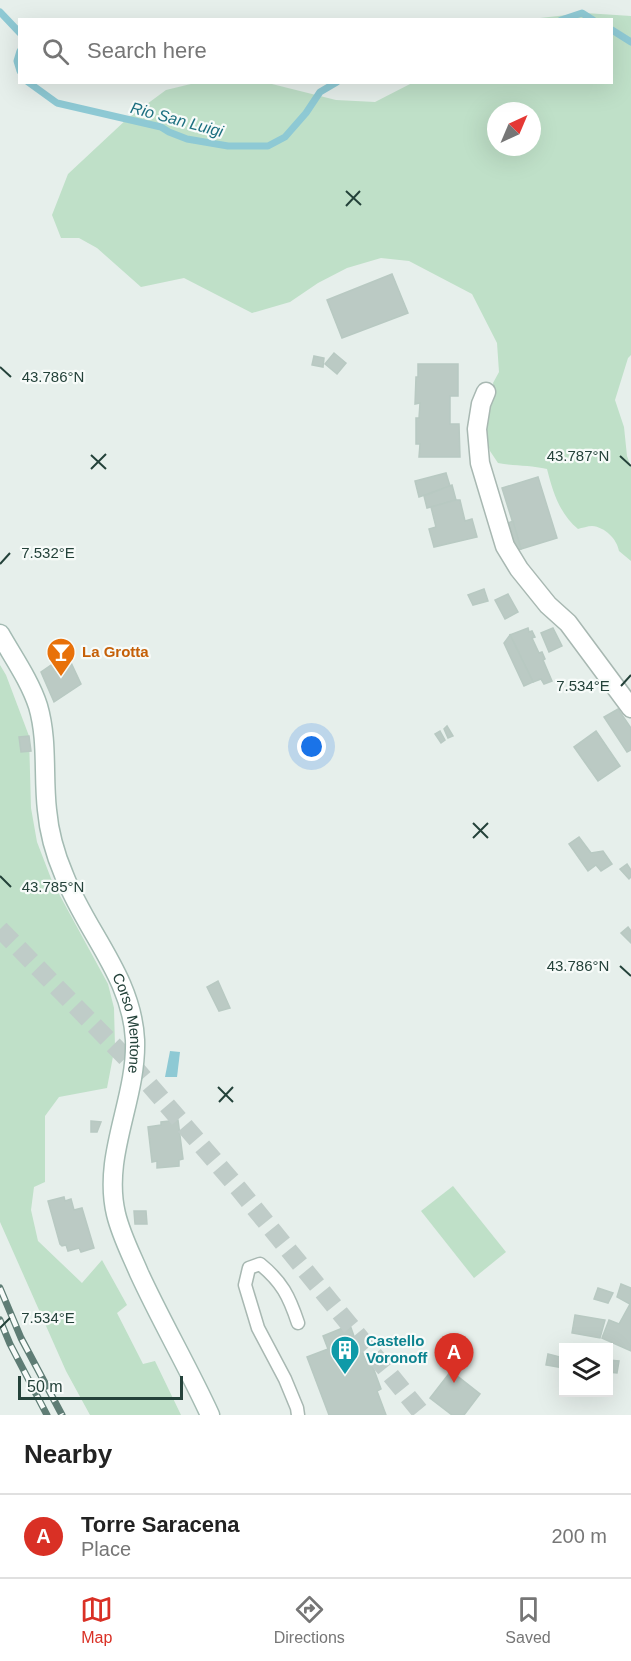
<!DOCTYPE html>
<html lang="en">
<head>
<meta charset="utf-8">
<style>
	:root { --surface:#fff; --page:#f6f6f6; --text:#222; --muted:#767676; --line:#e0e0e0; --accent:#d93025 }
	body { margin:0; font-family:Helvetica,sans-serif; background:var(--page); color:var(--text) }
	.controls { position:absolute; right:18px; bottom:18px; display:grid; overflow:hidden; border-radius:0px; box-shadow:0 6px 24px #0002 }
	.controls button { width:54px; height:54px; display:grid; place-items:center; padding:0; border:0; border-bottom:2px solid var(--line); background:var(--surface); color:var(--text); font:30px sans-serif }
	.compass { position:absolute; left:487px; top:102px; width:54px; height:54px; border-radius:50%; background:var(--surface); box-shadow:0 6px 24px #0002; rotate:44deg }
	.scale { position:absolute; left:18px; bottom:15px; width:165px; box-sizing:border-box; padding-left:6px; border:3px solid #24423a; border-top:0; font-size:16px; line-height:21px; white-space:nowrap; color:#24423a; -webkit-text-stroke:4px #f7fbf9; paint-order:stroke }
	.you { position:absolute; left:312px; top:747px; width:21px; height:21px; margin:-15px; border:4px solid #fff; border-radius:50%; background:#1a73e8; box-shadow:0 0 0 9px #1a73e833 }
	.badge { display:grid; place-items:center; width:39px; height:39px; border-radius:50%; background:var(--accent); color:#fff; font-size:20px; font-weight:700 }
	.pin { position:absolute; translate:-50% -50px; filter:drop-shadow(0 2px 3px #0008) }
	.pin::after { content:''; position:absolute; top:32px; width:21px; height:18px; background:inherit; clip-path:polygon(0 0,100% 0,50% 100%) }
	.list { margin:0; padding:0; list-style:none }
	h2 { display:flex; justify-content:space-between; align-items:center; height:78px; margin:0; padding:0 24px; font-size:26px }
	h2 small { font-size:20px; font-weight:400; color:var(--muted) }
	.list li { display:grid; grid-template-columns:39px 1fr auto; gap:18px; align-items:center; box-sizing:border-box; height:84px; padding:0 24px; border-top:2px solid var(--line) }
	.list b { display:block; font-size:22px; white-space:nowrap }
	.list p { margin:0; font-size:20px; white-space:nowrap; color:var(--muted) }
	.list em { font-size:20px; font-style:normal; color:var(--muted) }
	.icon { flex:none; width:33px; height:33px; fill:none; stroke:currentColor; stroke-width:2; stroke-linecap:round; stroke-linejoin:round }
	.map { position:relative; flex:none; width:631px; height:1415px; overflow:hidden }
	.search { position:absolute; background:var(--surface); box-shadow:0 6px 24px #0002; left:18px; right:18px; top:18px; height:66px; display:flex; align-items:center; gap:15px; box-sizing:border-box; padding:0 21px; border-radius:0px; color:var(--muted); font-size:22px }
	.sheet { height:162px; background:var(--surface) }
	nav { display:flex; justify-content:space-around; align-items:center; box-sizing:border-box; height:84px; border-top:2px solid var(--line); background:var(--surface); font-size:16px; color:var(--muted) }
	nav a { display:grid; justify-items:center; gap:3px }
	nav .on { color:var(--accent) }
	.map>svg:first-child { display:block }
	.green { fill:#bfe0c8; fill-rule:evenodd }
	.water { fill:#8ec9d4 }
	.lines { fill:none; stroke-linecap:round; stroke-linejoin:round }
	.stream { stroke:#8ec9d4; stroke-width:7 }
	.building { fill:#bbcac4; stroke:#b8c9c2; stroke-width:1.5 }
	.primary-tunnel { stroke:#bfccc8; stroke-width:18; stroke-dasharray:18 9; stroke-linecap:butt }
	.service-casing { stroke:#a8b8b2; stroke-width:15 }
	.minor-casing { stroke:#a8b8b2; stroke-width:21 }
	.secondary-casing { stroke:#a4bbb3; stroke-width:21 }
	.service { stroke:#fff; stroke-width:12 }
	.minor { stroke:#fff; stroke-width:18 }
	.secondary { stroke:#fff; stroke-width:18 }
	.rail-casing { stroke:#5f7d75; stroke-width:7 }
	.rail { stroke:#f7fbf9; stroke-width:4.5; stroke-dasharray:14; stroke-linecap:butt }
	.ticks { fill:none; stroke:#24423a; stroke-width:2 }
	.labels { text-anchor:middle; stroke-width:4.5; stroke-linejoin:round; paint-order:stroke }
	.food-label { font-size:15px; font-weight:bold; fill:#c56008; stroke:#f7fbf9; text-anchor:start }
	.street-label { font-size:15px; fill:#24423a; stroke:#f7fbf9 }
	.culture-label { font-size:15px; font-weight:bold; fill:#0d838f; stroke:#f7fbf9; text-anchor:start }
	.water-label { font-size:16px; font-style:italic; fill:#1c6f80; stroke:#f7fbf9 }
	.ticks-label { font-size:15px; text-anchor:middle; fill:#24423a; stroke:#f7fbf9; stroke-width:4.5; stroke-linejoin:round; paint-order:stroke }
</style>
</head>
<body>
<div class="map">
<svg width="631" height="1415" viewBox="0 0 631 1415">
	<rect width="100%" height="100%" fill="#e6efeb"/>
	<g class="green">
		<path d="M585,13L631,16V355L628,358L615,400L624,427L627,456L631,467V561L619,551C617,539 605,527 592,526C588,526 582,528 578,529C559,513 553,492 547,469C530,465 514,466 498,463L490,451L486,438L487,406L496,394L493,383L499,372L497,343L472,294L409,261L381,258L347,268L318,283L290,302L252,313L184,278L141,287L97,248L79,238H61L52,215L68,174L128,118L166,90L195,83L264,82L336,100L375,102L412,83L612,82V20L531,19ZM496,111H532V147H496Z"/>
		<polygon points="0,665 6,675 29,736 31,808 37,842 52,881 108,984 114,1008 115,1046 107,1088 59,1097 45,1116 45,1182 34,1187 31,1210 38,1241 82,1283 102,1260 127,1305 117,1313 143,1364 155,1361 181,1415 90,1415 66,1371 0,1222"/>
		<polygon points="453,1186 506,1252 474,1278 421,1211"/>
	</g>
	<polygon class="water" points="170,1051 180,1052 177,1077 165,1077"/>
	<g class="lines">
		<g class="stream">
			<polyline points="0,12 20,33"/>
			<polyline points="561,20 582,13 593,20"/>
			<polyline points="612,30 631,42"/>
			<polyline points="20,51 17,61 20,71"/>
			<polyline points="28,82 57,103 161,127 169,132 187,139 228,146 268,146 285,137 306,113 320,92 337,82"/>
		</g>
	</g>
	<g class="building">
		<polygon points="392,274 408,313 342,338 327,300"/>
		<polygon points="334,353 346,363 337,374 325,364"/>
		<polygon points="314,356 324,358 323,367 312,365"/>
		<polygon points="418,364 458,364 458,396 450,396 450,424 459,424 460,457 419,457 420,444 416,444 416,418 419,418 420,403 415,404 416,377 418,377"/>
		<polygon points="446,473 450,486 419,497 415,481"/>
		<polygon points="538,477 557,538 521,549 502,488"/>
		<polygon points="452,485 456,500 427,508 424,496"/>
		<polygon points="456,500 460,500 465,521 472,519 477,537 434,547 429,529 436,527 431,507"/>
		<polygon points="513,521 521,549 515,551 506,524"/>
		<polygon points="484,589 488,601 473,605 468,595"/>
		<polygon points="508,594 518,612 505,619 495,600"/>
		<polygon points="528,628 529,632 532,631 535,637 532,638 539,653 542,652 545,659 543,660 552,681 544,684 541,679 533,682 510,635"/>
		<polygon points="553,628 562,646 549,652 541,633"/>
		<polygon points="510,635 533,682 524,686 504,643"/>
		<polygon points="67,654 81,684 54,702 41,672"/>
		<polygon points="618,709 631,728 631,750 627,752 604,717"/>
		<polygon points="447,726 453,736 448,738 444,729"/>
		<polygon points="440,731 445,740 441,743 435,734"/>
		<polygon points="596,731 620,766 598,781 574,747"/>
		<polygon points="29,736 31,751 21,752 19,737"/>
		<polygon points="579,837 591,853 603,851 612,864 601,871 596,865 588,871 569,844"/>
		<polygon points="627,864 631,870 631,877 629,879 620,869"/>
		<polygon points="628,927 631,931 631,943 621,933"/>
		<polygon points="218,981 230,1008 219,1011 207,987"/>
		<polygon points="178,1120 183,1159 179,1160 179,1166 157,1168 157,1161 152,1162 148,1127 161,1125 161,1122"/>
		<polygon points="91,1121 101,1122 97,1132 91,1132"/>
		<polygon points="64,1197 65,1201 71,1199 74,1210 82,1208 94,1248 81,1252 79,1248 68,1251 66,1245 62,1246 60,1244 48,1201"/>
		<polygon points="134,1211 146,1211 147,1224 135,1224"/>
		<polygon points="621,1284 631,1288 631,1351 602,1338 609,1320 619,1324 630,1304 617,1297"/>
		<polygon points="598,1288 613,1293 608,1303 594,1299"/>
		<polygon points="575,1315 605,1320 600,1338 572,1333"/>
		<polygon points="350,1325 355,1339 357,1338 367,1363 371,1362 381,1389 377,1391 386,1415 329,1415 307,1357 328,1349 323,1336"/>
		<polygon points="548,1354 564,1358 564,1368 546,1365"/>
		<polygon points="608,1360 619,1361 617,1373 608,1372"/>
		<polygon points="451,1371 480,1394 464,1415 452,1415 430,1398"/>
	</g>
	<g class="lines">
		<polyline class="primary-tunnel" points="0,929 130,1062 238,1188 423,1415"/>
		<g class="service-casing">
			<path id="service" d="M298,1415L297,1408L285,1379L258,1328L245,1285L249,1268L260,1264C282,1282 289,1296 298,1323"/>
		</g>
		<g class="minor-casing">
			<polyline id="minor" points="486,392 481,404 477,429 480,463 505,546 519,569 548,605 568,623 631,708"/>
		</g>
		<g class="secondary-casing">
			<g id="secondary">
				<path id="s1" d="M0,634C13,657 30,681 38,706C48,740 43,776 47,810C49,833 55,854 64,875C86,932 132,977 135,1040C137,1100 102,1155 116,1214C121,1235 131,1254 139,1273C161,1321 188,1367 210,1415"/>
			</g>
		</g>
		<use href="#service" class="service"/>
		<use href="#minor" class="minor"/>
		<use href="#secondary" class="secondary"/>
		<g class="rail-casing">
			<g id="rail">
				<polyline points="0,1288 21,1338 62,1415"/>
				<polyline points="0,1320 10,1344 47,1415"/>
			</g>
		</g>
		<use href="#rail" class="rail"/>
	</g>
	<path class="ticks" d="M346,191L361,205M346,206L360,191M0,367L11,377M91,455L106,469M620,456L631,466M91,469L106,454M0,564L10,553M621,686L631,675M473,823L488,838M473,838L488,823M0,876L11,887M620,966L631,976M218,1087L233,1102M219,1102L233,1087M0,1328L10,1318"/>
	<defs>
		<g id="bar-pin" transform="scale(1.5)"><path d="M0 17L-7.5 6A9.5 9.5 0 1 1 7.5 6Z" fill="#e8710a" stroke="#f7fbf9"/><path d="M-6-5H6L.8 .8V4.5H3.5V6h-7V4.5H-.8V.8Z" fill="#fff"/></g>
		<g id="building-pin" transform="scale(1.5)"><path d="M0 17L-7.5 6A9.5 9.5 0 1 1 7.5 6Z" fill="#0f9aa8" stroke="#f7fbf9"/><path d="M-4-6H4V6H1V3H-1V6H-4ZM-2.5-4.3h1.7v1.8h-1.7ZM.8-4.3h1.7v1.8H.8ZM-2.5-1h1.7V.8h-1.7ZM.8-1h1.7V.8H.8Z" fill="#fff"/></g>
	</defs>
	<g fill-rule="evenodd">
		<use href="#bar-pin" x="61" y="652"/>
		<use href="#building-pin" x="345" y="1350"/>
	</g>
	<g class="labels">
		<g class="food-label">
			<text x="82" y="657">La Grotta</text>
		</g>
		<g class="street-label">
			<text dy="5" stroke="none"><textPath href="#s1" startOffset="417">Corso Mentone</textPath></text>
		</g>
		<g class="culture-label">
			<text x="366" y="1346">Castello<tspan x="366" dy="17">Voronoff</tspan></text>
		</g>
		<g class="water-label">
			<text transform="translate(177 119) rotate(15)" y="6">Rio San Luigi</text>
		</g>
	</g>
	<g class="ticks-label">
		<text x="53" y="382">43.786°N</text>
		<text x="578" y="461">43.787°N</text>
		<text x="48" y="558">7.532°E</text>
		<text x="583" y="691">7.534°E</text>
		<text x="53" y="892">43.785°N</text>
		<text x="578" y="971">43.786°N</text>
		<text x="48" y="1323">7.534°E</text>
	</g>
</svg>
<div class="controls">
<button><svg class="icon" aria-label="layers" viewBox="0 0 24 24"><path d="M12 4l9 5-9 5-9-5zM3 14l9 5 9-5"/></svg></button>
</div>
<svg class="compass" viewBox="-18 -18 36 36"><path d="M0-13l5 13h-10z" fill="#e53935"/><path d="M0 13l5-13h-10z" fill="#767676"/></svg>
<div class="scale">50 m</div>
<div class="you"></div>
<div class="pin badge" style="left:454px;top:1383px">A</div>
<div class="search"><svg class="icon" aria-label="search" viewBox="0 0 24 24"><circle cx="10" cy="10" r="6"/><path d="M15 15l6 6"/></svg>Search here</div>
</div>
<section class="sheet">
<h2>Nearby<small></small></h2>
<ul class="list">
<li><span class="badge">A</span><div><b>Torre Saracena</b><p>Place</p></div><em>200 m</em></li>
</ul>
</section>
<nav>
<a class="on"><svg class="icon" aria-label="map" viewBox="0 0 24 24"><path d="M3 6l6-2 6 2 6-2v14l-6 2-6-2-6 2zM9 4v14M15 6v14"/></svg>Map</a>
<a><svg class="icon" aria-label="directions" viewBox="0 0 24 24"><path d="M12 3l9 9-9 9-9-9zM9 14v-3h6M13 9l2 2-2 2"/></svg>Directions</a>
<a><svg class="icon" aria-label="saved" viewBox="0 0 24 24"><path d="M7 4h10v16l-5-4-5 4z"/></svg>Saved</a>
</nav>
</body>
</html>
